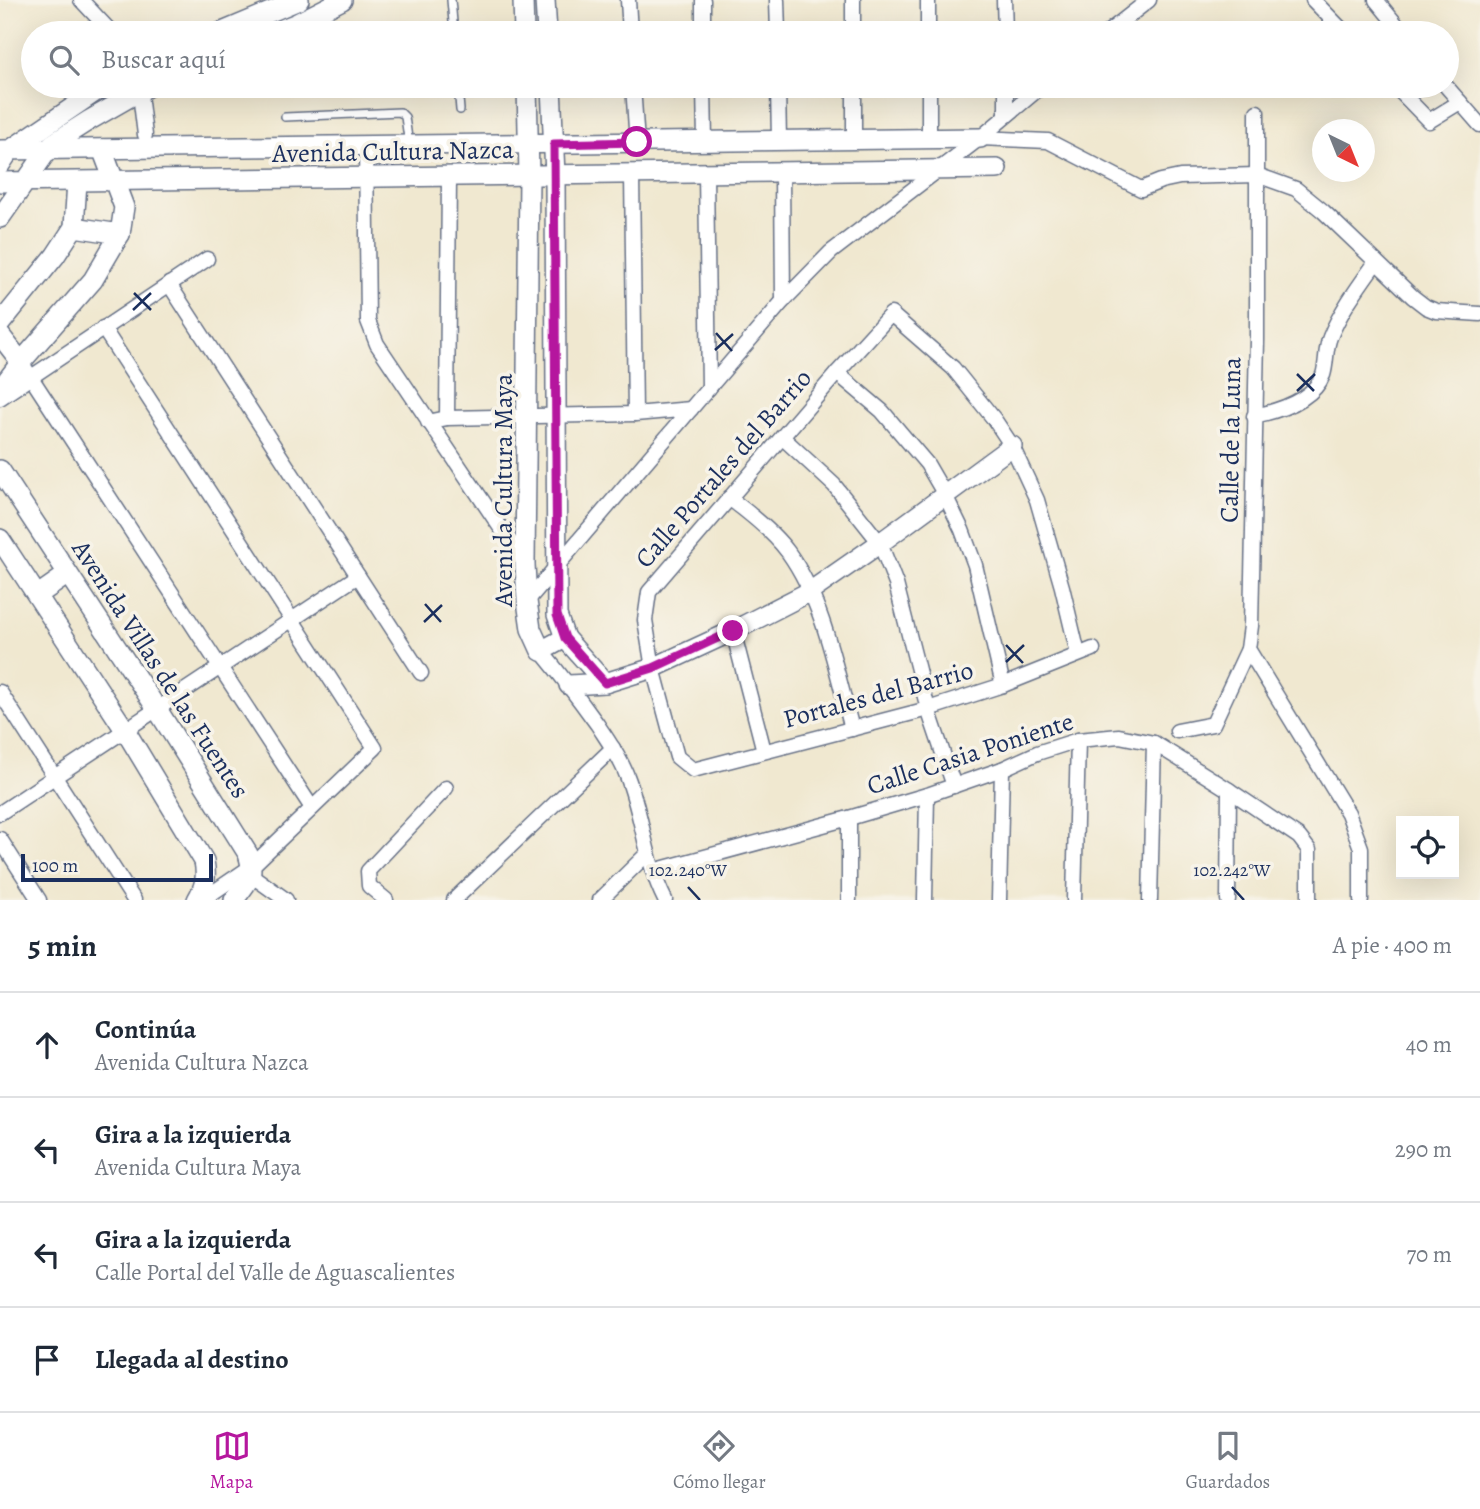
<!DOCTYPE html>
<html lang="es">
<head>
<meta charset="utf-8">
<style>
	:root { --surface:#fff; --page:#f6f6f7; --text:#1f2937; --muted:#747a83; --line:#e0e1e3; --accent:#b5179e }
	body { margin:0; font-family:Alegreya,serif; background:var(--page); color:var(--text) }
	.controls { position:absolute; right:21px; bottom:21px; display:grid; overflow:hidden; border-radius:0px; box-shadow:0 7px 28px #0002 }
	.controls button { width:63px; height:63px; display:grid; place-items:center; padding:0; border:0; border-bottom:2px solid var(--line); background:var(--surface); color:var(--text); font:35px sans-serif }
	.compass { position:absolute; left:1312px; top:119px; width:63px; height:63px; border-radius:50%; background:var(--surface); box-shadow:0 7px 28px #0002; rotate:137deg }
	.scale { position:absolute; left:21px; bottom:18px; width:192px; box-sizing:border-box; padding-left:7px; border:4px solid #1b2f5e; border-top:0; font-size:19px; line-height:24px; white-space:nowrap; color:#1b2f5e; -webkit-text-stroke:5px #f7f3e8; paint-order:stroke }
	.stop { position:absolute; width:21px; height:21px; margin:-16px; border:5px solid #b5179e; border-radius:50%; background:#fff }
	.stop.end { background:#b5179e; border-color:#fff; box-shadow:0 2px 7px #0008 }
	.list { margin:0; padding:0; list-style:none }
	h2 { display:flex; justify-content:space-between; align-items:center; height:91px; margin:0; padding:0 28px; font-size:30px }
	h2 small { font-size:23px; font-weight:400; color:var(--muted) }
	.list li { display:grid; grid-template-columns:46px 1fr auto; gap:21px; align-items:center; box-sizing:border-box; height:105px; padding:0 28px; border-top:2px solid var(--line) }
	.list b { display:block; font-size:26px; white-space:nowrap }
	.list p { margin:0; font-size:23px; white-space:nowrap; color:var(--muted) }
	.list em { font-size:23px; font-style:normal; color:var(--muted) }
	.icon { flex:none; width:38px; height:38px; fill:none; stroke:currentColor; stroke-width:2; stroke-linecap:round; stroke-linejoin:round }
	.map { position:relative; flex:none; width:1480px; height:900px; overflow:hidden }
	.search { position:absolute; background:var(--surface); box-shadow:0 7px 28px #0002; left:21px; right:21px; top:21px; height:77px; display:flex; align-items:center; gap:18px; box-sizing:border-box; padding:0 24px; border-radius:38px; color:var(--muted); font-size:26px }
	.sheet { height:511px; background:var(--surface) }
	nav { display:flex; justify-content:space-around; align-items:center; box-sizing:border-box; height:98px; border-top:2px solid var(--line); background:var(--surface); font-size:19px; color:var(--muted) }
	nav a { display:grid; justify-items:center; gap:4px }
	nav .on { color:var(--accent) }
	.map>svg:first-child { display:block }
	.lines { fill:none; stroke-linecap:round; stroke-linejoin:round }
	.lane-casing { stroke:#667086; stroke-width:10 }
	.street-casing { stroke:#667086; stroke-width:17 }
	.secondary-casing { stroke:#667086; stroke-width:22 }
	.lane { stroke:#fff; stroke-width:7 }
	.street { stroke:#fff; stroke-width:14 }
	.secondary { stroke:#fff; stroke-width:19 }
	.route { stroke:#b5179e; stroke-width:9 }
	.ticks { fill:none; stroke:#1b2f5e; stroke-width:2.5 }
	.labels { text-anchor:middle; stroke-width:7; stroke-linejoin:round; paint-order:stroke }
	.street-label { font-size:26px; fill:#1b2f5e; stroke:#f7f3e8 }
	.ticks-label { font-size:18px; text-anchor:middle; fill:#1b2f5e; stroke:#f7f3e8; stroke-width:7; stroke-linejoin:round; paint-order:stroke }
</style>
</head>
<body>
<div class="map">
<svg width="1480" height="900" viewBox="0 0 1480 900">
	<rect width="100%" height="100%" fill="#f7f3e8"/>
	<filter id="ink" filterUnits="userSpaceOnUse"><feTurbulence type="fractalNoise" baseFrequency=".0143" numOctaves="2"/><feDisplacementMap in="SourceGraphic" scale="14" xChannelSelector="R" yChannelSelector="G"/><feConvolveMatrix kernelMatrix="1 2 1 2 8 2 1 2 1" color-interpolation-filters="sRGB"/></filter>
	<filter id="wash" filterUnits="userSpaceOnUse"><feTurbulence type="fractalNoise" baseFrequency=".00686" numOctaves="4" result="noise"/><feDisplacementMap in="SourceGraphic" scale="28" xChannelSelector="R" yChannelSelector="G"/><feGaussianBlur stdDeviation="1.57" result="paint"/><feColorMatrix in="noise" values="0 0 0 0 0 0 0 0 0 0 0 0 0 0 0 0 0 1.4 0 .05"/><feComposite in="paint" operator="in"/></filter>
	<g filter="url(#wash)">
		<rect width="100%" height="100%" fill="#f0e8d0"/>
	</g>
	<g filter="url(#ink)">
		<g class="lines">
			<g class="lane-casing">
				<g id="lane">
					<polyline points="451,0 454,33"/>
					<polyline points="458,86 460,110"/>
					<polyline points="285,117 400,112 405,117 409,145"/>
				</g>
			</g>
			<g class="street-casing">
				<g id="street">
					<polyline points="81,0 112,33"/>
					<polyline points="628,0 630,33"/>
					<polyline points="703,0 703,33"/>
					<polyline points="777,0 778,33"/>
					<polyline points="853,0 853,33"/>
					<polyline points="928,0 928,33"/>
					<polyline points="1004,0 1005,33"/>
					<polyline points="1313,0 1345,33"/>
					<polyline points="1376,0 1403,33"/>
					<polyline points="1107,33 1149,0"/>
					<polyline points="139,86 145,135"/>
					<polyline points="633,86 637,143"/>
					<polyline points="704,86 705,142"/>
					<polyline points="778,86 779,141"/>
					<polyline points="854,86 854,140"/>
					<polyline points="929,86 929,139"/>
					<polyline points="1006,86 1006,115"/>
					<polyline points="1395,86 1429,121 1460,102"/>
					<polyline points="1446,86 1480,125"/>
					<polyline points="980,138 1048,141 1141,189 1161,181 1180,177 1257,175 1296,189 1323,211 1413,297 1426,307 1436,311 1480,314"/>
					<polyline points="366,146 368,321 377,344 525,564"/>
					<polyline points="782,172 783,301"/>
					<polyline points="706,173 709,388"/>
					<polyline points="632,174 635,414"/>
					<polyline points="169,284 421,673"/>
					<polyline points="103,328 375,748 252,866 202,900"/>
					<polyline points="21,362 312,808"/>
					<polyline points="837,373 882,411 927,464 945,495 962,530 975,565 1003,685"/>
					<polyline points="0,398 207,259"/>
					<path d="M1254,416C1278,411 1313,400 1323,375C1327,363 1325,349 1330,337C1341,310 1359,286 1376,262"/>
					<polyline points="447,418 449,177"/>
					<polyline points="428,422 447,418 635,414 691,409"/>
					<polyline points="782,437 834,485 880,543 896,584 928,709 954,786"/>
					<path d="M729,498C748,512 774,533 788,552C824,602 836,671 852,729"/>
					<polyline points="527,601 783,301 831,252 980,138 1042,86"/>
					<polyline points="733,631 764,751"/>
					<polyline points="1248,649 1348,813 1361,848 1361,900"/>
					<path d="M541,651C561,675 579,699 597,724C608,741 620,757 627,776C643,816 645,861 665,900"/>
					<polyline points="1078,654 1062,587 1037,500 1012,446 994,419 953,368 891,314 837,373 649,592 645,620 653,668 677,757 693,770 928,709 1003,685 1093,649"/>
					<polyline points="0,692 134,900"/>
					<polyline points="1177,731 1213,724 1248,649 1251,626 1257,339 1257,112"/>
					<polyline points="0,813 358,576"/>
					<polyline points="0,839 39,900"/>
					<polyline points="653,871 849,818 927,795 1002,769 1037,753 1078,740 1119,736 1154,743 1229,790 1299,837 1309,850 1309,900"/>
					<polyline points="251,875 286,900"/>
					<polyline points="386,900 369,886 368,871 446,788"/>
					<polyline points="454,900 613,748"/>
					<polyline points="600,900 648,853"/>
					<polyline points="849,900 849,818"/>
					<polyline points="925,900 927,795"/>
					<polyline points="999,900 1002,769"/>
					<polyline points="1074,900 1078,740"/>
					<polyline points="1150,900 1154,743"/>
					<polyline points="1228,900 1229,790"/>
				</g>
			</g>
			<g class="secondary-casing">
				<g id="secondary">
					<polyline points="523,0 524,33"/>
					<polyline points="545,0 547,33"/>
					<polyline points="220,33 299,0"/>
					<polyline points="272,33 297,23 342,0"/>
					<polyline points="527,86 529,175 525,564 527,601 531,629 541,651 565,638"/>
					<polyline points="551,86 555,175 557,615 565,638 605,683"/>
					<polyline points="0,150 980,138"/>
					<polyline points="0,165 10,150 104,86"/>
					<polyline points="0,182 997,169"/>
					<polyline points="0,218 52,144 88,121 149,86"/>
					<polyline points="74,227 120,234"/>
					<polyline points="0,324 55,256 74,227 77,182"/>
					<polyline points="0,335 21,362"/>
					<polyline points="0,394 5,383 21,362 93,280 120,234 124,207 102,149"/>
					<path d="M0,470L157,709L248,854C256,878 247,881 234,900"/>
					<path d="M0,539L125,730L204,861C207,877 205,886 197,900"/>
					<polyline points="38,595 68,574"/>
					<polyline points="569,685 605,683 653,668 733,631 811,591 880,543 1012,446"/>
				</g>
			</g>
			<use href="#lane" class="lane"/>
			<use href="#street" class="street"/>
			<use href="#secondary" class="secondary"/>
		</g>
	</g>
	<g class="lines" filter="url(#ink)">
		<polyline class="route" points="637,142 554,144 557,615 565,638 605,683 653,668 733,631"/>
	</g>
	<path class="ticks" d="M134,293L151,310M133,310L151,293M716,333L732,351M715,350L733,334M1297,374L1314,391M1297,391L1315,374M425,604L441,622M424,622L442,605M1006,645L1023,663M1006,662L1024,645M688,887L700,900M1232,887L1244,900"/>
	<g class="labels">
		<g class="street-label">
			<text transform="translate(393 151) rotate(-1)" y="9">Avenida Cultura Nazca</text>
			<text transform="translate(1230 440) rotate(-89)" y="9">Calle de la Luna</text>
			<text transform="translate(723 468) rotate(-49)" y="9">Calle Portales del Barrio</text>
			<text transform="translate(503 490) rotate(-90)" y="9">Avenida Cultura Maya</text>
			<text transform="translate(161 669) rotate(57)" y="9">Avenida Villas de las Fuentes</text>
			<text transform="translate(878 694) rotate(-15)" y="9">Portales del Barrio</text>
			<text transform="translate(970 753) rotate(-18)" y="9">Calle Casia Poniente</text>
		</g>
	</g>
	<g class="ticks-label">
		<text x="688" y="876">102.240°W</text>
		<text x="1232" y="876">102.242°W</text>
	</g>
</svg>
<div class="controls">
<button><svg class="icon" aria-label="locate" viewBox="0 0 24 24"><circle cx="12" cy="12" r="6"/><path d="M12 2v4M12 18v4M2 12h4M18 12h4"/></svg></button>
</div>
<svg class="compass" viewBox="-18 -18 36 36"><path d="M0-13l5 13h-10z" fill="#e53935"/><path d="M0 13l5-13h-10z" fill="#747a83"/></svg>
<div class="scale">100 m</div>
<div class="stop" style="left:637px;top:142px"></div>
<div class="stop end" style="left:733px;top:631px"></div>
<div class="search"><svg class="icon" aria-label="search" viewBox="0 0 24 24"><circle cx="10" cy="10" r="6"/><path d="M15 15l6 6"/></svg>Buscar aquí</div>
</div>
<section class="sheet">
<h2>5 min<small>A pie · 400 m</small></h2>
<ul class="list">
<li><svg class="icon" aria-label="ahead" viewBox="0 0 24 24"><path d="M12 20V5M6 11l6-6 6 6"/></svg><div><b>Continúa</b><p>Avenida Cultura Nazca</p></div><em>40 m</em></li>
<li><svg class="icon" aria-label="left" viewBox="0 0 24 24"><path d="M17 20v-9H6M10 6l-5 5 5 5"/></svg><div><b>Gira a la izquierda</b><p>Avenida Cultura Maya</p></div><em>290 m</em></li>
<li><svg class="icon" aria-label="left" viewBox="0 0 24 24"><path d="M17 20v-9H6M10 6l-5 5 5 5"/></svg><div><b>Gira a la izquierda</b><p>Calle Portal del Valle de Aguascalientes</p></div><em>70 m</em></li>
<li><svg class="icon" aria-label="arrive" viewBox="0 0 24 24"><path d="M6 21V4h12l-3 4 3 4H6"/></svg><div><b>Llegada al destino</b></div></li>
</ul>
</section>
<nav>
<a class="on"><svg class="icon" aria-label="map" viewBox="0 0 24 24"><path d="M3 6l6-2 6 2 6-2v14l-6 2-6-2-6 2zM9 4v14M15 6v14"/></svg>Mapa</a>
<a><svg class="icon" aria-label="directions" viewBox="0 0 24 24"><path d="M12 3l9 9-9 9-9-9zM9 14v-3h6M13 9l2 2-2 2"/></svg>Cómo llegar</a>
<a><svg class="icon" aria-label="saved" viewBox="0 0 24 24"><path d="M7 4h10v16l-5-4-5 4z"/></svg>Guardados</a>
</nav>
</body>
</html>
